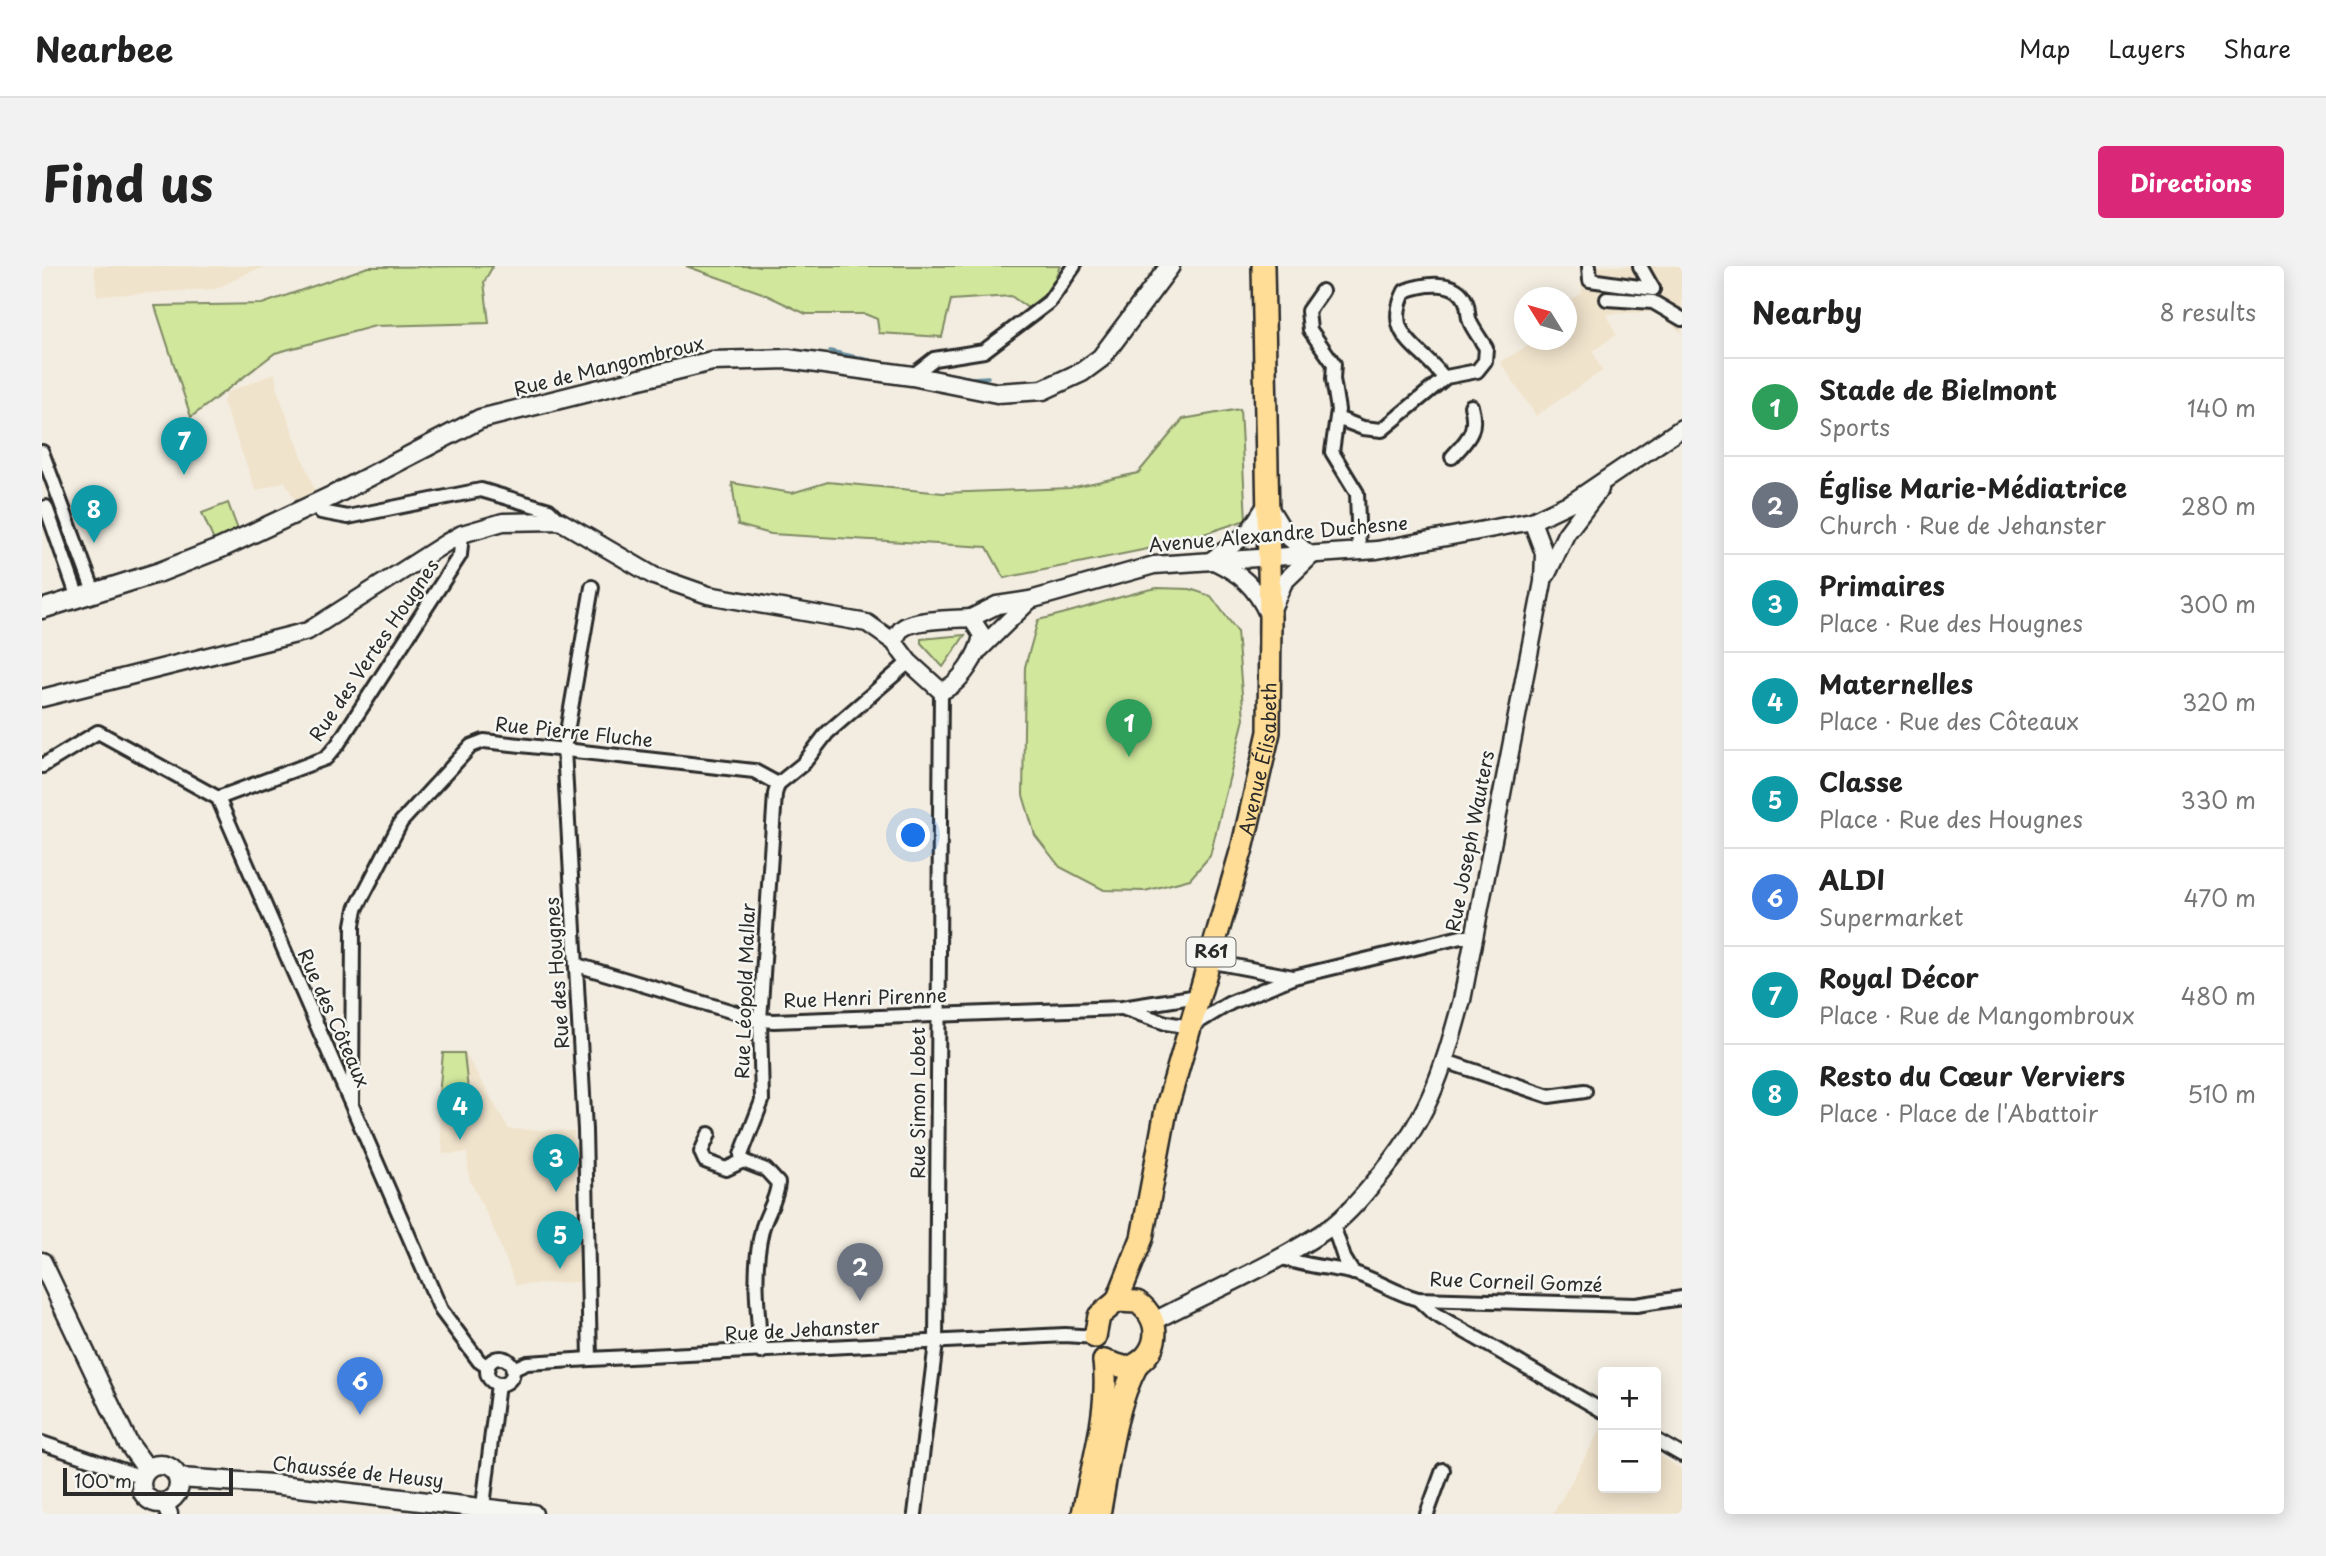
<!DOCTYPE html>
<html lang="en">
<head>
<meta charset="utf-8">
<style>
	:root { --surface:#fff; --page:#f2f2f2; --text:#222; --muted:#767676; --line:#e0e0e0; --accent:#db2777 }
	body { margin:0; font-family:"Playpen Sans",sans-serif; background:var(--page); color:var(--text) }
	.controls { position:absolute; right:21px; bottom:21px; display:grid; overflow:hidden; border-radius:7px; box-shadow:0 4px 18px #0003 }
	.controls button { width:63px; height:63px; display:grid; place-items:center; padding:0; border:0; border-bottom:2px solid var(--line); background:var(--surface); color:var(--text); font:35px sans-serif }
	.compass { position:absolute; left:1472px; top:21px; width:63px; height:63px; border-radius:50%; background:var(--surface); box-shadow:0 4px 18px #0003; rotate:307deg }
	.scale { position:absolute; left:21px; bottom:18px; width:170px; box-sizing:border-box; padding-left:7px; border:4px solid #2b2b2b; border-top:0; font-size:19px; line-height:24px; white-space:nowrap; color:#2b2b2b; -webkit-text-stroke:5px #f6f6f2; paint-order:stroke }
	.you { position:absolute; left:872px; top:570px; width:24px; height:24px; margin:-18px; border:5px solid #fff; border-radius:50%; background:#1a73e8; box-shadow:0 0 0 10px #1a73e833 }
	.badge { display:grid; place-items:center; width:46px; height:46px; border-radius:50%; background:var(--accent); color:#fff; font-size:23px; font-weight:700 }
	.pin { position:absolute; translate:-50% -58px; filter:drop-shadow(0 2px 4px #0008) }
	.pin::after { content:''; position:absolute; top:37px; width:24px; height:21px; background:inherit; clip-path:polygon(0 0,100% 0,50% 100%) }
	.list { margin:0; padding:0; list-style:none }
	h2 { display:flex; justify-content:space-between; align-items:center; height:91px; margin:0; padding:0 28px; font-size:30px }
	h2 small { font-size:23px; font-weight:400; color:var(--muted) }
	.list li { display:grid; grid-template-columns:46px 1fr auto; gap:21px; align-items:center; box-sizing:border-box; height:98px; padding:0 28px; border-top:2px solid var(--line) }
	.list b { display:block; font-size:26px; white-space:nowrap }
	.list p { margin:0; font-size:23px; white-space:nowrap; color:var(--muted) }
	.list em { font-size:23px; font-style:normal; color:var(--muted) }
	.map { position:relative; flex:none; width:1640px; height:1248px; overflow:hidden; border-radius:7px }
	header { display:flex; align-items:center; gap:42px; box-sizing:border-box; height:98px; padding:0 35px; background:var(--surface); border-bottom:2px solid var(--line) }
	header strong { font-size:33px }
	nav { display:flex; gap:38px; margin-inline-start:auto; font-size:24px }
	.intro { display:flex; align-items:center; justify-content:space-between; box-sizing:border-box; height:168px; padding:0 42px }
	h1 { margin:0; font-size:49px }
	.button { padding:18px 32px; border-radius:7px; background:var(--accent); color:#fff; font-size:24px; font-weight:700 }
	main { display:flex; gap:42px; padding:0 42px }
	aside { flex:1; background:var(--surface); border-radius:7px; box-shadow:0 4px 18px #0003 }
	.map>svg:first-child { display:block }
	.built { fill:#f0e3cc }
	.green { fill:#d1e79c; stroke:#7e8964; stroke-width:2 }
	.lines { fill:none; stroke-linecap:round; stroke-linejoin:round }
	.stream { stroke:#658e9f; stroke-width:3.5 }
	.minor-casing { stroke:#2b2b2b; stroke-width:18 }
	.tertiary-casing { stroke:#2b2b2b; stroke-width:21 }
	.secondary-casing { stroke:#2b2b2b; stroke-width:23 }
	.trunk-casing { stroke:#2b2b2b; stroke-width:26 }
	.minor { stroke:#f6f6f2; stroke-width:12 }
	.tertiary { stroke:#f6f6f2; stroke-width:16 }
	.secondary { stroke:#f6f6f2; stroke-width:18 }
	.trunk { stroke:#ffdd96; stroke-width:21 }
	.labels { text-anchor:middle; stroke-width:5; stroke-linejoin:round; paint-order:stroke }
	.shield { fill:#f6f6f2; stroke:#686867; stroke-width:2 }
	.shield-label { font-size:18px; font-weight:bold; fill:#2b2b2b }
	.street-label { font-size:19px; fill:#2b2b2b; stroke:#f6f6f2 }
</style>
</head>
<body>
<header>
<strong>Nearbee</strong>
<nav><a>Map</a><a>Layers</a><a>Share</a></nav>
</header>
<div class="intro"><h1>Find us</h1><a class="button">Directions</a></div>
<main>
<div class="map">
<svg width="1640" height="1248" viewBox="0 0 1640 1248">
	<rect width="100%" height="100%" fill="#f3ede1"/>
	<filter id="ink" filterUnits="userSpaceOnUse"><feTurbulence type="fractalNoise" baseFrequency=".0143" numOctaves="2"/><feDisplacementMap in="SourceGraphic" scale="14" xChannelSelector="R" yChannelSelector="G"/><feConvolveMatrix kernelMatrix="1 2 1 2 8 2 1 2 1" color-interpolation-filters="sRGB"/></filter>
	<g filter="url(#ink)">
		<g class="built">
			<polygon points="52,0 230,0 210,5 174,23 55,30"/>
			<polygon points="1539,0 1640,0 1640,67 1615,46 1565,48 1574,69 1551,85 1560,105 1494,150 1458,96 1496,74 1524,74 1525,36 1540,27"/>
			<polygon points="233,107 235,123 274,228 254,237 243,215 214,225 181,136 184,127"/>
			<polygon points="401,787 423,787 467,863 532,865 537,1016 474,1019 448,955 427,912 425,887 401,888 396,840"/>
			<polygon points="1561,1159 1561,1222 1614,1222 1614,1188 1640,1203 1640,1248 1511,1248"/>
		</g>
		<g class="green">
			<polygon points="451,0 442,16 447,57 333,60 233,87 149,151 113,40 220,38 326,1"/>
			<polygon points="644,0 1018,0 1008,24 986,42 969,30 909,34 900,71 837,67 835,53 823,48 764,48 720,27"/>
			<polygon points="1198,143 1204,254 1135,277 962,312 945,281 729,268 696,259 690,217 750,227 786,216 901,227 1028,222 1096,207 1141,153"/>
			<polygon points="186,237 196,264 172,275 160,247"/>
			<path d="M1115,322L1148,323L1169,330L1195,365L1202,453L1168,590L1148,613L1103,625L1062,624L1018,601L993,569L981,529L983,401L996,354C1037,345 1075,330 1115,322Z"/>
			<polygon points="923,369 901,401 879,377 879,373"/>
			<polygon points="401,787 422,787 428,843 417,838 396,840"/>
		</g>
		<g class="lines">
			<g class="stream">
				<polyline points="788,85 832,95"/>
				<polyline points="884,104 930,112 946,111"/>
			</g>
			<g class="minor-casing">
				<g id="minor">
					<polyline points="1547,0 1548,14 1611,23"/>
					<polyline points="1598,0 1611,23"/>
					<polyline points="1280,25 1266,45 1268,64 1292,98 1291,113 1296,144 1290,186 1315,227 1317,285"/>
					<polyline points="1565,33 1611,36 1640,53"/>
					<polyline points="870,110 892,93 942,85 1007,36 1032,0"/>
					<path d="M1295,152L1321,162L1340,164L1404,111L1435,105L1443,95L1444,82C1439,74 1433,66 1429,58C1425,51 1427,43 1424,36C1415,12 1381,18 1363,25C1340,70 1379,80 1402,112"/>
					<polyline points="0,186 52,326"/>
					<path d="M1410,191C1426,173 1436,165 1429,140"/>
					<polyline points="272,238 279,246 306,251 439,224 507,244 518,255"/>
					<polyline points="4,241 36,332"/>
					<polyline points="0,500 56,466 176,532 399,1044 437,1095 446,1101"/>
					<polyline points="176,532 284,492 296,478 418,289 420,268"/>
					<polyline points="1166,695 1251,711"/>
					<polyline points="535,699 718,754 732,755 1080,742 1156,730"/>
					<polyline points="1083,743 1124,757 1148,761 1188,737 1252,711 1419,671 1430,671"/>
					<polyline points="1403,795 1507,830 1543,825"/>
					<polyline points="310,839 311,659 314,643 359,556 429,480 442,475 712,505 736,518"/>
					<polyline points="667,868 659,886 663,895 684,903 701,895"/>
					<polyline points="1291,959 1302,992 1311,1007"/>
					<path d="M1238,991C1261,1000 1285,1001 1309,1006C1332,1012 1352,1027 1376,1033L1594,1039L1640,1032"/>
					<polyline points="1376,1033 1391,1047 1561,1145"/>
					<path d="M719,1086C716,1046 710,1004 720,964C724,948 735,934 736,917L724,904L701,895L699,889L720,835L718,754L733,528L736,518L762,497L785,467L867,396"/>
					<circle cx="458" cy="1105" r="13"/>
					<polyline points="548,1093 543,864 522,483 550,321"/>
					<polyline points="471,1103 485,1097 548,1093 1023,1069 1053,1071"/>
					<polyline points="1614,1174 1640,1189"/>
					<polyline points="0,1177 100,1211"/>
					<polyline points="441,1240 456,1118"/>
					<polyline points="873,1248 894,1077 899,425"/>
					<polyline points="1385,1248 1401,1204"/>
				</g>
			</g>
			<g class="tertiary-casing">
				<g id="tertiary">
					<polyline points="1170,294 1206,267 1225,238 1244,269 1269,290"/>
					<path d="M1172,295C1199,308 1213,320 1226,348"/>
					<polyline points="1505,308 1524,268 1558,223"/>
					<polyline points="1230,343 1242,316 1269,290"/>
					<polyline points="929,352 955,339 988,334 1112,299 1335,284 1490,255 1532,235 1640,162"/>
					<polyline points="938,383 988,334"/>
					<path d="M0,432L266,365L404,277L420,268L461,256L518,255L612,310L666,329L825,357L852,376L867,396L899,425C918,419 937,388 940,369L929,352C913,353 873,353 861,362C856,365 854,372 852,376"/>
					<path d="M1112,1055C1171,1024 1235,998 1290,960C1307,947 1321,930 1334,914C1386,854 1400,808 1420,734L1501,316L1502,287L1490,255"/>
					<polyline points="123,1237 127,1248"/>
				</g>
			</g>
			<g class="secondary-casing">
				<g id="secondary">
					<polyline points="0,343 118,306 179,282 292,229 438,153 670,95 746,93 870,110 955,127 1001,124 1040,106 1059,92 1128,0"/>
					<polyline points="0,996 86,1177 105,1203"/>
					<circle cx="118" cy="1218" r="19"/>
					<polyline points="137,1212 230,1218 491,1248"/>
				</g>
			</g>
			<g class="trunk-casing">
				<g id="trunk">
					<path id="s1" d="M1075,1035L1100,972L1124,844L1201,579L1227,466L1228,352L1221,0"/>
					<path d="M1053,1071L1057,1050L1075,1035L1095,1036C1123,1055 1117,1092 1085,1102L1062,1095"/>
					<path d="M1041,1248C1050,1199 1068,1144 1062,1095"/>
					<path d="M1057,1248C1067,1198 1071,1144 1095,1099"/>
				</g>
			</g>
			<use href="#minor" class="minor"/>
			<use href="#tertiary" class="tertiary"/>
			<use href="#secondary" class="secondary"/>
			<use href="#trunk" class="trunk"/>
		</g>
	</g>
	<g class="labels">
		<rect class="shield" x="1144.5" y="671.5" width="49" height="29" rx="5"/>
		<g class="shield-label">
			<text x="1169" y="692">R61</text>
		</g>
		<g class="street-label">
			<text transform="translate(567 100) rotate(-14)" y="7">Rue de Mangombroux</text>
			<text transform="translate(1236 268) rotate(-5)" y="7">Avenue Alexandre Duchesne</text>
			<text transform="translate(332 384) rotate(-56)" y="7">Rue des Vertes Hougnes</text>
			<text transform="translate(532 466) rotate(6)" y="7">Rue Pierre Fluche</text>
			<text dy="7" stroke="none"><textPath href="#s1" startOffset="562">Avenue Élisabeth</textPath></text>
			<text transform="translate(1428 575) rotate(-79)" y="7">Rue Joseph Wauters</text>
			<text transform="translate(515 707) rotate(-94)" y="7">Rue des Hougnes</text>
			<text transform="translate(703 725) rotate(-88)" y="7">Rue Léopold Mallar</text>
			<text transform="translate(823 732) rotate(-2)" y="7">Rue Henri Pirenne</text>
			<text transform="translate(292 752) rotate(66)" y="7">Rue des Côteaux</text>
			<text transform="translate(876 837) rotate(-90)" y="7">Rue Simon Lobet</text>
			<text transform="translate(1474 1016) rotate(2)" y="7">Rue Corneil Gomzé</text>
			<text transform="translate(760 1064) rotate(-3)" y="7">Rue de Jehanster</text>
			<text transform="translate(316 1206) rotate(6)" y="7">Chaussée de Heusy</text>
		</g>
	</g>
</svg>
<div class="controls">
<button>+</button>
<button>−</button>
</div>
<svg class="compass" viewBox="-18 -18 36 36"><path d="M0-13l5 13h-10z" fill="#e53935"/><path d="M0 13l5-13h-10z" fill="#767676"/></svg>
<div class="scale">100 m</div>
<div class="you"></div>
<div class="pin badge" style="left:1087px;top:491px;background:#2e9e5b">1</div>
<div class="pin badge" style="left:818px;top:1035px;background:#6b7280">2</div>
<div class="pin badge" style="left:514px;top:926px;background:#0f9aa8">3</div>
<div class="pin badge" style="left:418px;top:874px;background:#0f9aa8">4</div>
<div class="pin badge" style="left:518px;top:1003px;background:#0f9aa8">5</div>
<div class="pin badge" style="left:318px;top:1149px;background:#3f7fe0">6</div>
<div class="pin badge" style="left:142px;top:209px;background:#0f9aa8">7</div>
<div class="pin badge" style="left:52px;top:277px;background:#0f9aa8">8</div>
</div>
<aside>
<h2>Nearby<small>8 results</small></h2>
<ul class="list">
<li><span class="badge" style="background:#2e9e5b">1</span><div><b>Stade de Bielmont</b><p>Sports</p></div><em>140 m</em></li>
<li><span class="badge" style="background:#6b7280">2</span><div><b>Église Marie-Médiatrice</b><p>Church · Rue de Jehanster</p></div><em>280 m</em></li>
<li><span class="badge" style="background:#0f9aa8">3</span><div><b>Primaires</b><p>Place · Rue des Hougnes</p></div><em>300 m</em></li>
<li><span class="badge" style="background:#0f9aa8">4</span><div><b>Maternelles</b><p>Place · Rue des Côteaux</p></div><em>320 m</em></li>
<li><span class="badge" style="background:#0f9aa8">5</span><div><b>Classe</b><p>Place · Rue des Hougnes</p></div><em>330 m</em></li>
<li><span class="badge" style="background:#3f7fe0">6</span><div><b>ALDI</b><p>Supermarket</p></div><em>470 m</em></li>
<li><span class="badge" style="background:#0f9aa8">7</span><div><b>Royal Décor</b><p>Place · Rue de Mangombroux</p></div><em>480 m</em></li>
<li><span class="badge" style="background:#0f9aa8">8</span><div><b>Resto du Cœur Verviers</b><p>Place · Place de l'Abattoir</p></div><em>510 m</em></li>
</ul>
</aside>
</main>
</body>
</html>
